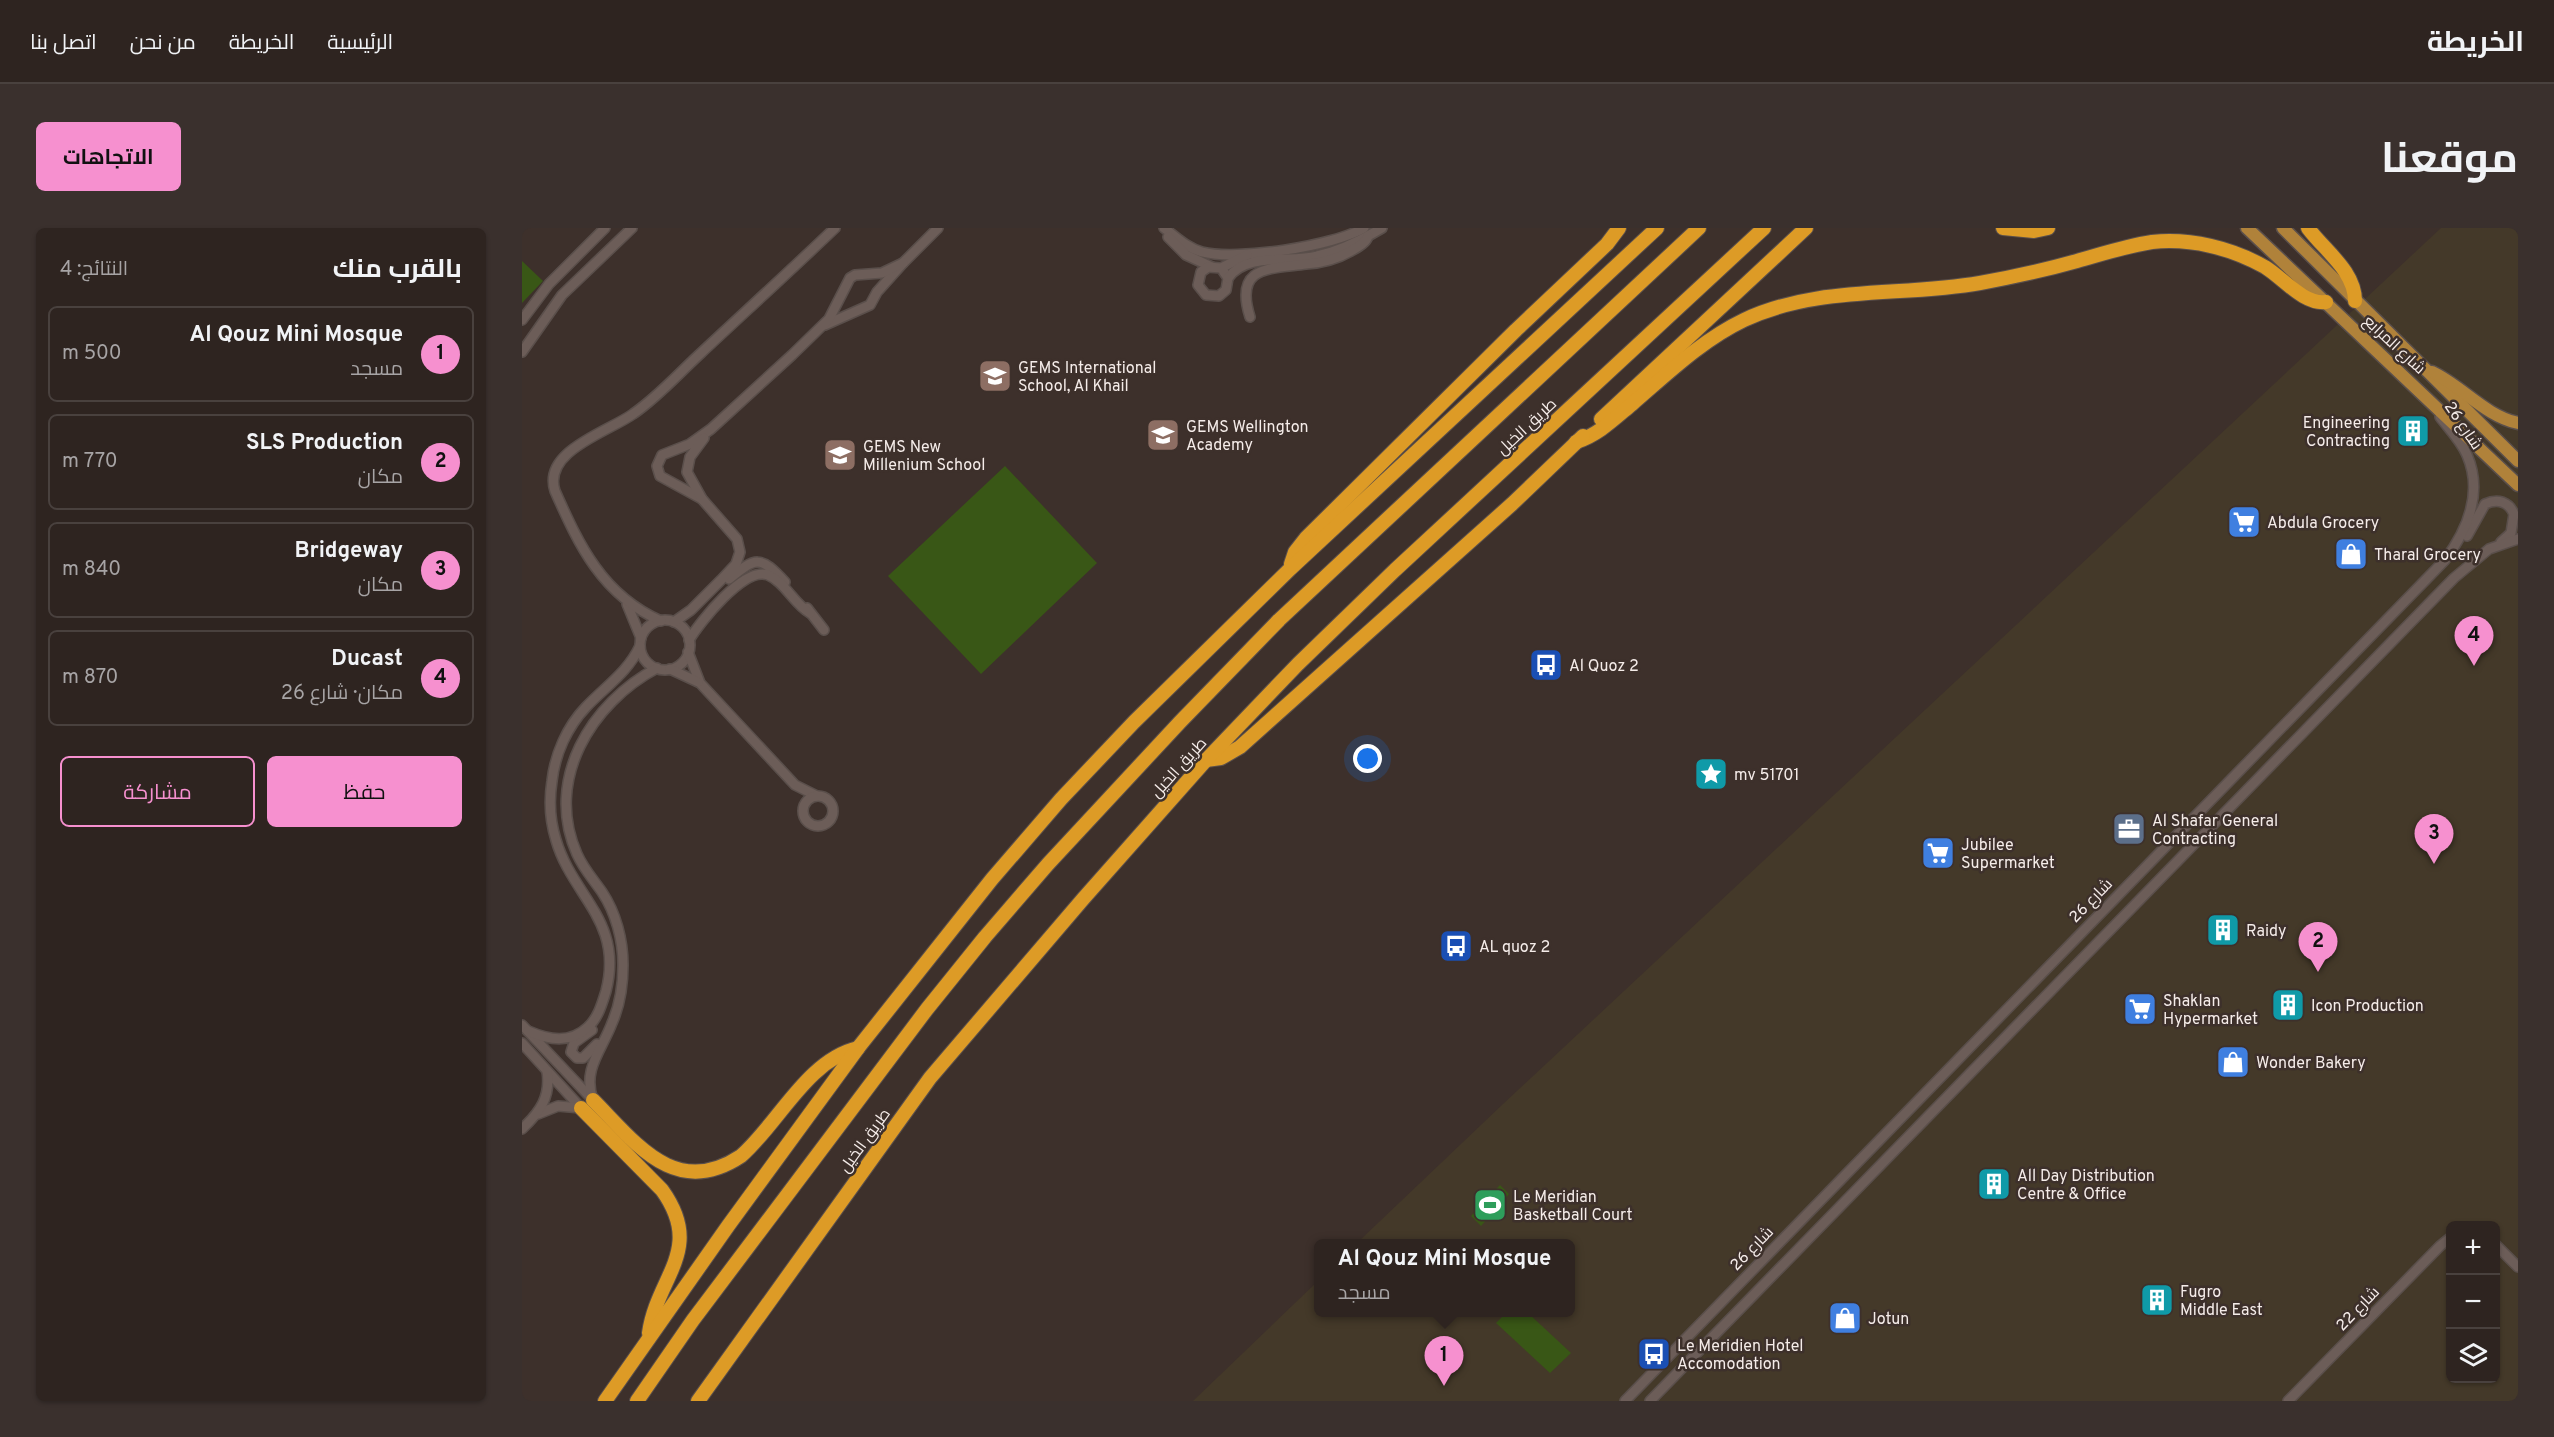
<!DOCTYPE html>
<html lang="ar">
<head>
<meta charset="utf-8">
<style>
	:root { --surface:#2e2420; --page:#3a302d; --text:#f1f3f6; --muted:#a7a4a5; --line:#49413e; --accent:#f690cf }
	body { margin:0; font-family:Overpass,Cairo,sans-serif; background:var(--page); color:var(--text); direction:rtl }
	.controls { position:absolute; right:18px; bottom:18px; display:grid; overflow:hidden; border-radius:9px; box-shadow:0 2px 4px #0004 }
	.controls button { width:54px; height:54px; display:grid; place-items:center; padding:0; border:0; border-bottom:2px solid var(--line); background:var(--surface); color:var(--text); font:30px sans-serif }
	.you { position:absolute; left:846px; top:531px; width:21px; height:21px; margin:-15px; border:4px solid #fff; border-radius:50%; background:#1a73e8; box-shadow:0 0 0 9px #1a73e833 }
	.badge { display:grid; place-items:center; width:39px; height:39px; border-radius:50%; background:var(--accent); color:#111; font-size:20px; font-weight:700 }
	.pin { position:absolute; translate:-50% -50px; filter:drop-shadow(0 2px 3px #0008) }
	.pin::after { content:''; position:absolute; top:32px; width:21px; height:18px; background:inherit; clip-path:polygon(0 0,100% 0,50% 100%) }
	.popup { position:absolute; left:792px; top:1011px; width:261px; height:78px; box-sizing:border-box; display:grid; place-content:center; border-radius:9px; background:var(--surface); filter:drop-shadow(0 2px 4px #0005); font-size:20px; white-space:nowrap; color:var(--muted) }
	.popup b { font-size:22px; color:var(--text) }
	.popup::after { content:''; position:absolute; left:50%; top:100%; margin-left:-12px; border:12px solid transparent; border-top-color:var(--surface) }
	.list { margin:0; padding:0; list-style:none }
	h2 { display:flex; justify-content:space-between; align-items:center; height:78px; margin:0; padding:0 24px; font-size:26px }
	h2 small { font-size:20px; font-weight:400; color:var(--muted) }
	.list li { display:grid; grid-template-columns:39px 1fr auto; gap:18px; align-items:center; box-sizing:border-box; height:96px; margin:0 12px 12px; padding:0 12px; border:2px solid var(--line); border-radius:9px }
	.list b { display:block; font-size:22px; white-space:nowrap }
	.list p { margin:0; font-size:20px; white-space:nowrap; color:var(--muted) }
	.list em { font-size:20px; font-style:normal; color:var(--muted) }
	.actions { display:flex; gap:12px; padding:18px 24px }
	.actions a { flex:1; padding:14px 0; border:2px solid var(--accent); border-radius:9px; text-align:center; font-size:21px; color:var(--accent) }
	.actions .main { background:var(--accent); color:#111 }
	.icon { flex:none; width:33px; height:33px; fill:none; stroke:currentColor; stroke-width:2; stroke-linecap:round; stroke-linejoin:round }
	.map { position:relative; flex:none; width:1996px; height:1173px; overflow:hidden; direction:ltr; border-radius:9px }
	header { display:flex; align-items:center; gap:36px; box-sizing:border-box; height:84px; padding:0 30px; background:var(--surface); border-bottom:2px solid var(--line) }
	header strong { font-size:28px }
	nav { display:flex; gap:33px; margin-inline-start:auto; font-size:21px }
	.intro { display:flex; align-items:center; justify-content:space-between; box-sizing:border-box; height:144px; padding:0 36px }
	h1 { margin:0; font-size:42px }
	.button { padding:15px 27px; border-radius:9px; background:var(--accent); color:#111; font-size:21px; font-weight:700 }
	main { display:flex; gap:36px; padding:0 36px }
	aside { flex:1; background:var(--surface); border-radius:9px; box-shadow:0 2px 4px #0004 }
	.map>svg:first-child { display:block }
	.industrial { fill:#443929; fill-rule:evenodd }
	.green { fill:#395716 }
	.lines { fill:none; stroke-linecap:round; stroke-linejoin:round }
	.minor-casing { stroke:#5a4f4b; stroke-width:12 }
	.major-casing { stroke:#5a4f4b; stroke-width:15 }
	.highway-casing { stroke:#5a4f4b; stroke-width:16 }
	.minor { stroke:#6c5d58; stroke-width:9 }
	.major { stroke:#b0823a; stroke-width:12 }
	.highway { stroke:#dd9b26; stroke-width:14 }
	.labels { text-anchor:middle; stroke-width:5; stroke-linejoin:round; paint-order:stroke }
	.street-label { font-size:16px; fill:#f5ece9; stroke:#3d302b }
	.poi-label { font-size:16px; fill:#f5ece9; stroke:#3d302b; text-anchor:start }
</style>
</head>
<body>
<header>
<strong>الخريطة</strong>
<nav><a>الرئيسية</a><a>الخريطة</a><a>من نحن</a><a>اتصل بنا</a></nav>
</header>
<div class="intro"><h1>موقعنا</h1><a class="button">الاتجاهات</a></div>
<main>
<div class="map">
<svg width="1996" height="1173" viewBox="0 0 1996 1173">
	<rect width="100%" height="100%" fill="#3d302b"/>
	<path class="industrial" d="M1919,0H1996V1173H671L796,1053V1084H1048V1016L835,1015L980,877ZM1928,998H1974V1150H1928Z"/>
	<g class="green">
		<polygon points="0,33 21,53 0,75"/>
		<polygon points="483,238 575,335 459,446 366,348"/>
		<polygon points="978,957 987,966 959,998 949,988"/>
		<polygon points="985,1084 1006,1085 1049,1125 1028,1145 974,1095"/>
	</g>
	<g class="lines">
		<g class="minor-casing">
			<g id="minor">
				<path d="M642,0C654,9 665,20 680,24C714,33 812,18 842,0"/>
				<polyline points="646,9 664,27 690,39"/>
				<polyline points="699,40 706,50 704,62 697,68 684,67 676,57 679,44 686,39 699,40 725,27"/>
				<path d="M706,50C725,24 767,35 795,28C818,23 840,12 860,0"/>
				<path d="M728,89C712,38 746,41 784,36C800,35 815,31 829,23C836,19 844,15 846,8"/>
				<polyline points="0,92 27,56 83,0"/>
				<polyline points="303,97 348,77 355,64 381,35 416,0"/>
				<polyline points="0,124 40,67 110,0"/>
				<polyline points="180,271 138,248 135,238 140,227 168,216 189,201 270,127 307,91 328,50 333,47 360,45 381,35"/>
				<path d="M1945,308L1963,276C1976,270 1987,274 1992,286L1989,305L1979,314"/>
				<path d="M207,351C234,329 238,327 263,354"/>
				<polyline points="105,376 119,410"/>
				<polyline points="285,380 302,402"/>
				<circle cx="143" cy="417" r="25"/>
				<path d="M139,393C80,367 57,317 33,263C20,223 86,204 111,186C136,169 157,145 179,125C224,83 269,42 313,0"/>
				<polyline points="152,394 169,382 199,352 214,336 218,324 215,311 180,271 165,244 168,229 182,210"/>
				<path d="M167,412C178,394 222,338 246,347C263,354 272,376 288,385"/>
				<polyline points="166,424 178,455 273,557 295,568"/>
				<polyline points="148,441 176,454"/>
				<circle cx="296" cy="583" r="15"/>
				<polyline points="0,797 69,870"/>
				<polyline points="70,802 52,815 49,824 55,830 61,830 75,816"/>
				<path d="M6,803C27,812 48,816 66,799C76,790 80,776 84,763C102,693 50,668 34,612C28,593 27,572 30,553C33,526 45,499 64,479C83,459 106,444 118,418"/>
				<polyline points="0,815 59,880"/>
				<path d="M71,872C60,841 80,822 90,795C98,777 101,757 101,737C101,712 94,685 80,664C71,651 61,640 55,626C22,552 69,475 135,440"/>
				<polyline points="16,886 36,878 59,880"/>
				<path d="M0,901C18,884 29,869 25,843"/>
				<polyline points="1974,1017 1996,1039"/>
				<path d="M1103,1173L1923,332C1946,301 1961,264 1945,227C1939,213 1927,201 1918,189"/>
				<polyline points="1128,1173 1932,350 1967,321 1996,311"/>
				<polyline points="1766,1173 1918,1018 1928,1010"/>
			</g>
		</g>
		<g class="major-casing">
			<g id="major">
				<polyline points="1725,0 1996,257"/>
				<polyline points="1761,0 1996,233"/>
				<path d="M1910,144C1940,158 1963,188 1996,195"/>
			</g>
		</g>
		<g class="highway-casing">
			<g id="highway">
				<polyline points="1481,0 1512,3 1526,0"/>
				<path d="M1786,0C1803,23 1833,43 1833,73"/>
				<polyline points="1079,191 1284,0"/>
				<path d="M1054,214C1076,207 1092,191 1110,176C1145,146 1180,112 1222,92C1296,57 1379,69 1458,55C1491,49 1523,42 1555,33C1580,26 1604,18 1630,14C1669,10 1709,20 1743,39C1761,50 1782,77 1804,74"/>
				<polyline points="769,336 773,324 784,310 994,102 1085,16 1097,0"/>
				<polyline points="684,532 699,530 718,519 990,276 1061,208"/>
				<path d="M71,872C113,914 153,972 219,928C256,896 285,832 336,820"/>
				<path d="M59,880L140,962C183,1022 135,1048 127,1105"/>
				<polyline points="83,1173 206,998 336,820 470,651 539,571 612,494 768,341 1135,0"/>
				<polyline points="115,1173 171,1092 405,781 463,709 526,636 658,494 757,392 1177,0"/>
				<polyline points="176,1173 408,850 561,671 684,532 776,436 873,342 1242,0"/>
			</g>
		</g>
		<use href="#minor" class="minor"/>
		<use href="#major" class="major"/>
		<use href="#highway" class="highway"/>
	</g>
	<defs>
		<g id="school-square" transform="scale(1.725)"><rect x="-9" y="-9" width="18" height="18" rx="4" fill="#8d6e63" stroke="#3d302b"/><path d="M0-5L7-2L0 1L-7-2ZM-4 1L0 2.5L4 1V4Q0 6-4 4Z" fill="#fff"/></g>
		<g id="building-square" transform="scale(1.725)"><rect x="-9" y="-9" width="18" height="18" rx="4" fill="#0f9aa8" stroke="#3d302b"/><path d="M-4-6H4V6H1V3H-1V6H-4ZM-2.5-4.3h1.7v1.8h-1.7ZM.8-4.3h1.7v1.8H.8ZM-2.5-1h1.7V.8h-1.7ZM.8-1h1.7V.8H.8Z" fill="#fff"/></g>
		<g id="supermarket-square" transform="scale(1.725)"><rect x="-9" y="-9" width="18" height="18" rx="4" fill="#3f7fe0" stroke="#3d302b"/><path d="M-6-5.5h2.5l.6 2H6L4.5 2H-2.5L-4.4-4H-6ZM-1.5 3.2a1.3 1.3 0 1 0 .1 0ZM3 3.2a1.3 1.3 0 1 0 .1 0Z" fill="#fff"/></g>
		<g id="shop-square" transform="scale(1.725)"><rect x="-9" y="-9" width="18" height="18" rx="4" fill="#3f7fe0" stroke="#3d302b"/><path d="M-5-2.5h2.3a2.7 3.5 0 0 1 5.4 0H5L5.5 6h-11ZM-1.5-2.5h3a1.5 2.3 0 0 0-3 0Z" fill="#fff"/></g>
		<g id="bus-square" transform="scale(1.725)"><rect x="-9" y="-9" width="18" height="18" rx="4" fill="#1a4fb4" stroke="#3d302b"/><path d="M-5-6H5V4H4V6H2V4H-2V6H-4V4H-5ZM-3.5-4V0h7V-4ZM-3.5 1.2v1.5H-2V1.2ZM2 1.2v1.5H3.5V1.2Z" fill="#fff"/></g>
		<g id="sight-square" transform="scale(1.725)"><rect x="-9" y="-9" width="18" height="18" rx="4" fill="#0f9aa8" stroke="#3d302b"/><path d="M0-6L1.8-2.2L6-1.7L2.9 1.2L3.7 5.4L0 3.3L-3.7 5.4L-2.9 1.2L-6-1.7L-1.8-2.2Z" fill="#fff"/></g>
		<g id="office-square" transform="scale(1.725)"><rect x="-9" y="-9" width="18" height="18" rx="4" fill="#5c6f8a" stroke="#3d302b"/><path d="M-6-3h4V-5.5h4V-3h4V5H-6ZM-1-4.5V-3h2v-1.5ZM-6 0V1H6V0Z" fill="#fff"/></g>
		<g id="stadium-square" transform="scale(1.725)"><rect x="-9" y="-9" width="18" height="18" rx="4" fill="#2e9e5b" stroke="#3d302b"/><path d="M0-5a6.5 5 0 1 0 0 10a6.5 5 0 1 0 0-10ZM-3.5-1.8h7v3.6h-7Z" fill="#fff"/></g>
	</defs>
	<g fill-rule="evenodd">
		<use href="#school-square" x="473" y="148"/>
		<use href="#building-square" x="1891" y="203"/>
		<use href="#school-square" x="641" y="207"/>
		<use href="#school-square" x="318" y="227"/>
		<use href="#supermarket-square" x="1722" y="294"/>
		<use href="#shop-square" x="1829" y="326"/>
		<use href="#bus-square" x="1024" y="437"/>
		<use href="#sight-square" x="1189" y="546"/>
		<use href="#office-square" x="1607" y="601"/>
		<use href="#supermarket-square" x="1416" y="625"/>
		<use href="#building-square" x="1701" y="702"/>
		<use href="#bus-square" x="934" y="718"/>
		<use href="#building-square" x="1766" y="777"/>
		<use href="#supermarket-square" x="1618" y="781"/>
		<use href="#shop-square" x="1711" y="834"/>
		<use href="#building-square" x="1472" y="956"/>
		<use href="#stadium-square" x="968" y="977"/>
		<use href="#building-square" x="1635" y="1072"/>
		<use href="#shop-square" x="1323" y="1090"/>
		<use href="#bus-square" x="1132" y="1126"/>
	</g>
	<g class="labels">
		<g class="street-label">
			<text transform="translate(1873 116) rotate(43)" y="6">شارع المرابع</text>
			<text transform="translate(1942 197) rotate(56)" y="6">شارع 26</text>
			<text transform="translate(1004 198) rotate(-43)" y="6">طريق الخيل</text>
			<text transform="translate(656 539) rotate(-48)" y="6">طريق الخيل</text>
			<text transform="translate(1568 672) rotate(-46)" y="6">شارع 26</text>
			<text transform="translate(342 912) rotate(-54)" y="6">طريق الخيل</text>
			<text transform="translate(1229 1020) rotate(-46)" y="6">شارع 26</text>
			<text transform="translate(1835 1080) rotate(-46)" y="6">شارع 22</text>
		</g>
		<g class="poi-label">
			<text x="496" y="145">GEMS International<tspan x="496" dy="18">School, Al Khail</tspan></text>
			<text x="1868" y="200" text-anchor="end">Engineering<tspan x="1868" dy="18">Contracting</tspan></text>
			<text x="664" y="204">GEMS Wellington<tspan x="664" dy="18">Academy</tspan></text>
			<text x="341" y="224">GEMS New<tspan x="341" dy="18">Millenium School</tspan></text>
			<text x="1745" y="300">Abdula Grocery</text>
			<text x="1852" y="332">Tharal Grocery</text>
			<text x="1047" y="443">Al Quoz 2</text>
			<text x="1212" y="552">mv 51701</text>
			<text x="1630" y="598">Al Shafar General<tspan x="1630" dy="18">Contracting</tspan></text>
			<text x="1439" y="622">Jubilee<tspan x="1439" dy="18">Supermarket</tspan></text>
			<text x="1724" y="708">Raidy</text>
			<text x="957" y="724">AL quoz 2</text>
			<text x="1641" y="778">Shaklan<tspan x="1641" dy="18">Hypermarket</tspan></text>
			<text x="1789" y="783">Icon Production</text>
			<text x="1734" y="840">Wonder Bakery</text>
			<text x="1495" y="953">All Day Distribution<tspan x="1495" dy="18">Centre &amp; Office</tspan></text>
			<text x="991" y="974">Le Meridian<tspan x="991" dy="18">Basketball Court</tspan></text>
			<text x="1658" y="1069">Fugro<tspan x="1658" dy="18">Middle East</tspan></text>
			<text x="1346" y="1096">Jotun</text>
			<text x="1155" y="1123">Le Meridien Hotel<tspan x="1155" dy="18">Accomodation</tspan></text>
		</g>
	</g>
</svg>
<div class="controls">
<button>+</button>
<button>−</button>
<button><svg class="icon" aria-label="layers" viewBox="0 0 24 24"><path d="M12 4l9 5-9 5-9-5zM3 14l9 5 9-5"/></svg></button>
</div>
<div class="you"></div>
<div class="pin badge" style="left:922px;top:1158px">1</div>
<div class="popup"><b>Al Qouz Mini Mosque</b>مسجد</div>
<div class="pin badge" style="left:1796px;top:744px">2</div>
<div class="pin badge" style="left:1912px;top:636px">3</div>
<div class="pin badge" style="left:1952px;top:438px">4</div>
</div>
<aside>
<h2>بالقرب منك<small>النتائج: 4</small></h2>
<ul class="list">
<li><span class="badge">1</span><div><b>Al Qouz Mini Mosque</b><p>مسجد</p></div><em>500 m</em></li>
<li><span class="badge">2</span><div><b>SLS Production</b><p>مكان</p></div><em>770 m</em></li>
<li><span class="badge">3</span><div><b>Bridgeway</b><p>مكان</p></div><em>840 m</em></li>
<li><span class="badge">4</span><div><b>Ducast</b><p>مكان · شارع 26</p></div><em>870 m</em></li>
</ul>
<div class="actions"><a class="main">حفظ</a><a>مشاركة</a></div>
</aside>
</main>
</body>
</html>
